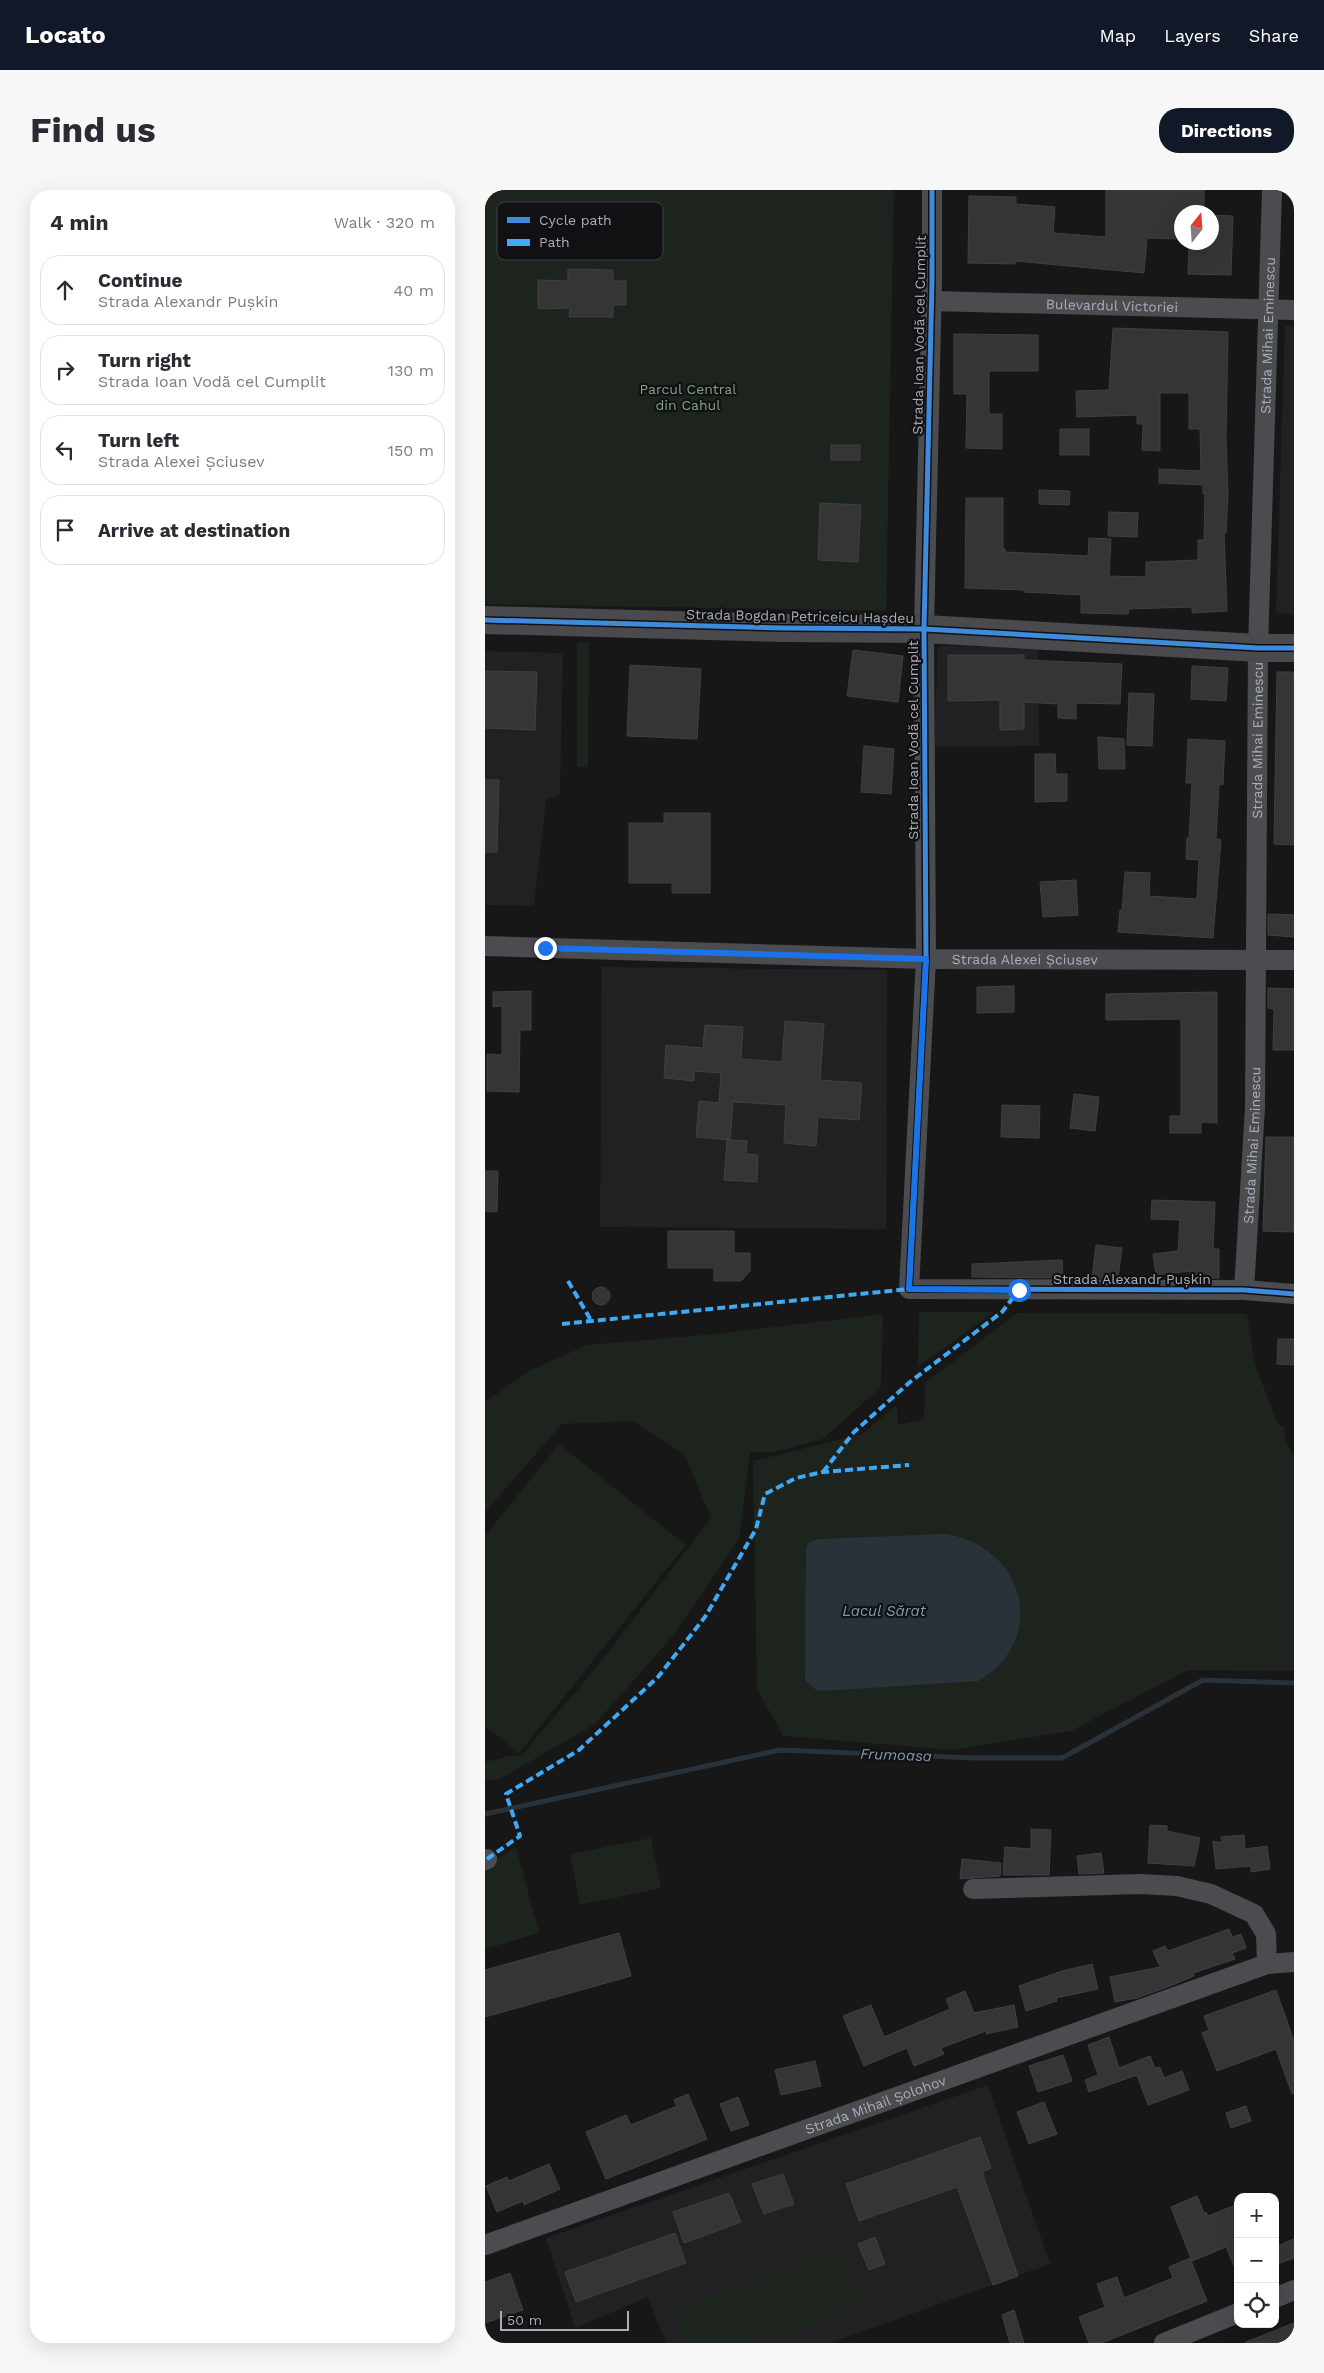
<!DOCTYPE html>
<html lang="en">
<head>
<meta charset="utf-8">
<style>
	:root { --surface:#fff; --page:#f7f7f7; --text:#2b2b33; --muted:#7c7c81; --line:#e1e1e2; --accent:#111827 }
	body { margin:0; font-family:"Work Sans",sans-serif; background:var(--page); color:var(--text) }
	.controls { position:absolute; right:15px; bottom:15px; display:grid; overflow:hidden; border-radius:10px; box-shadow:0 5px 20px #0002 }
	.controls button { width:45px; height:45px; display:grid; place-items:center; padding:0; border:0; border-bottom:1px solid var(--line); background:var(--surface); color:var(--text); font:25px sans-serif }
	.compass { position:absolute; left:689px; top:15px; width:45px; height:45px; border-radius:50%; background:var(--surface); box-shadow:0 5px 20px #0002; rotate:17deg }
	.scale { position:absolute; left:15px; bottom:12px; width:129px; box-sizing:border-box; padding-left:5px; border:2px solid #a8adb8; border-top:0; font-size:14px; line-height:18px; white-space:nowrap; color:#a8adb8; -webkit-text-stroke:4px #111113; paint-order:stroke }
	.stop { position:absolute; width:15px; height:15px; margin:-11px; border:4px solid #1a73e8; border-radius:50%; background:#fff }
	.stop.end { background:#1a73e8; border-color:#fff; box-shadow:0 1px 5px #0008 }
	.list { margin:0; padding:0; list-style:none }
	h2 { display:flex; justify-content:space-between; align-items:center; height:65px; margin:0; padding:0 20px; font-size:21px }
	h2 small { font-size:16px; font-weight:400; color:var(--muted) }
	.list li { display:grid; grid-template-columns:32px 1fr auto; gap:15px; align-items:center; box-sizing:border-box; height:70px; margin:0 10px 10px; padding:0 10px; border:1px solid var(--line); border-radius:20px }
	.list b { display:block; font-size:19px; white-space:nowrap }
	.list p { margin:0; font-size:16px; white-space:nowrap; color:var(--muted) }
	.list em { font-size:16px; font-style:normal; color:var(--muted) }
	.icon { flex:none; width:28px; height:28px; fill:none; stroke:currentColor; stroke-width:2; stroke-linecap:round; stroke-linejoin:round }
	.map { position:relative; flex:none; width:809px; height:2153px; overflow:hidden; border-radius:20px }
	header { display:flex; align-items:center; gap:30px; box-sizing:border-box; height:70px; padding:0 25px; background:var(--accent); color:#fff }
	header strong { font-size:24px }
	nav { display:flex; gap:28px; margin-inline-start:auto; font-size:18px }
	.intro { display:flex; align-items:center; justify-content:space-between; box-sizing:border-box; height:120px; padding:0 30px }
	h1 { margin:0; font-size:35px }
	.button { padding:12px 22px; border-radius:20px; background:var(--accent); color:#fff; font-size:18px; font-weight:700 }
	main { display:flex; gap:30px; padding:0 30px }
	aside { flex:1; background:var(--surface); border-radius:20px; box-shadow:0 5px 20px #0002 }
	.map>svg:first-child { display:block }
	.built { fill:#212123 }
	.green { fill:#1d241e }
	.water { fill:#2a3239 }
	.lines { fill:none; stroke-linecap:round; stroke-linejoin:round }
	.stream { stroke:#2a3239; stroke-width:5 }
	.building { fill:#353536; stroke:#3f4043 }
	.minor { stroke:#4b4c50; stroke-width:20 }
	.secondary { stroke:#4a4a4e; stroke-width:28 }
	.quiet { stroke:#3fa9f5; stroke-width:4; stroke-dasharray:8 4; stroke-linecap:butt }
	.cycleway-casing { stroke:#111113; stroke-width:8 }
	.cycleway { stroke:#408adc; stroke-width:5 }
	.route { stroke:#1a73e8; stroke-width:6 }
	.labels { text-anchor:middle; stroke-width:4.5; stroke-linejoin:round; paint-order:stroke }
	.street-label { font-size:14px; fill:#a8adb8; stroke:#111113 }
	.park-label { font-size:14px; fill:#7fa381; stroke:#111113 }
	.water-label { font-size:15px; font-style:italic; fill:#7f9bb3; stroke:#111113 }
	.key { fill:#111113; stroke:#3e4045; stroke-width:1 }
	.key-label { font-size:14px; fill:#a8adb8 }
</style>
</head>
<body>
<header>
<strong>Locato</strong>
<nav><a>Map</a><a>Layers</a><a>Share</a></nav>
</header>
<div class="intro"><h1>Find us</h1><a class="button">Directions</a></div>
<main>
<aside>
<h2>4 min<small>Walk · 320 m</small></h2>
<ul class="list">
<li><svg class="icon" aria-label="ahead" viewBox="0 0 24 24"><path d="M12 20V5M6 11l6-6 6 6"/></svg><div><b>Continue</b><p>Strada Alexandr Pușkin</p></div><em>40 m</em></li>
<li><svg class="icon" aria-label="right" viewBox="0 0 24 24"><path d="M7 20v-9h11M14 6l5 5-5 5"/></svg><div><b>Turn right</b><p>Strada Ioan Vodă cel Cumplit</p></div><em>130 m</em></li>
<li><svg class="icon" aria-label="left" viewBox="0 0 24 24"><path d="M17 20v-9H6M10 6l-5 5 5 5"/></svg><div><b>Turn left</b><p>Strada Alexei Șciusev</p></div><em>150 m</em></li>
<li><svg class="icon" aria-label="arrive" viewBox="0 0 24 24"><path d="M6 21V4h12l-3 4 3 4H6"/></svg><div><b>Arrive at destination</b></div></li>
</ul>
</aside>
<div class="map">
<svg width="809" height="2153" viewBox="0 0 809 2153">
	<rect width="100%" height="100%" fill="#171717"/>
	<g class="built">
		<polygon points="800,136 809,136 809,424 791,423"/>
		<polygon points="453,456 553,458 554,556 449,557"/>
		<polygon points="0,461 78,463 75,605 61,610 49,716 0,715"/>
		<polygon points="117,777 402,780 401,1039 115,1037"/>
		<polygon points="503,1895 565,2074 346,2153 181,2153 163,2107 90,2138 61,2048"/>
	</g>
	<g class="green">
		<polygon points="0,0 409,0 401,421 0,414"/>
		<polygon points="92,453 104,453 103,577 92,577"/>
		<polygon points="434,1122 509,1122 433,1177"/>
		<polygon points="532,1123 762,1124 770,1174 793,1235 799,1236 801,1253 809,1266 809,1481 703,1480 586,1541 468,1560 298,1546 272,1499 268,1271 377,1244 412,1215 413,1235 439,1229 440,1193"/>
		<polygon points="398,1124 396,1197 338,1249 289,1262 265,1262 254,1349 188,1446 110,1534 13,1590 0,1589 0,1572 28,1565 36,1566 114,1474 226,1328 200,1265 148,1231 77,1234 0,1322 0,1212 44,1181 102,1155 230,1144"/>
		<polygon points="74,1254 201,1355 34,1563 0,1536 0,1346"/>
		<polygon points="166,1648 176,1698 95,1715 85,1664"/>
		<polygon points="31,1657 54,1743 0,1759 0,1676"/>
		<polygon points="357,2057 378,2116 277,2153 201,2153 188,2119"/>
	</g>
	<path class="water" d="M460,1344C541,1356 564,1451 493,1491L337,1501L331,1500L320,1490L321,1359L323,1353L334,1349Z"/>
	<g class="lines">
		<polyline class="stream" points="0,1624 295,1560 490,1568 577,1568 718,1490 809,1493"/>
	</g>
	<g class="building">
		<polygon points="621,0 719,0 719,22 696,22 696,49 662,48 659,83 530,71 530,74 483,73 484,6 531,7 531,14 570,17 568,43 621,47"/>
		<polygon points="726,25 748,26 746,85 703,84 704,52 726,52"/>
		<polygon points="83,79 128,80 128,91 141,91 141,115 128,115 128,127 84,127 85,118 53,119 53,90 83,91"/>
		<polygon points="628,138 743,142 741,248 743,304 741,343 739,343 742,421 707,423 707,417 644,419 643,424 596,423 596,405 539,402 539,400 480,398 481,308 518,308 518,359 520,359 520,362 603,366 604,348 626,349 624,386 661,387 661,372 713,370 713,350 719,350 720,304 718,304 718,295 674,293 674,279 716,281 715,239 704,239 704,203 675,203 675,261 657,260 658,234 652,234 652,225 592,227 591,201 624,200"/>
		<polygon points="469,144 553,145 553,181 504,181 504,224 517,224 517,259 481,258 482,204 469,204"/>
		<rect x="575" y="239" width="29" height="26"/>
		<rect x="346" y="255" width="29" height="15"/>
		<polygon points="554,300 585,301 584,315 554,314"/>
		<polygon points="335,313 376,315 373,372 333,370"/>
		<polygon points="624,322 653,323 652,347 623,346"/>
		<polygon points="368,460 418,466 413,512 362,506"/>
		<polygon points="463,465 539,465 539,470 637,474 635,514 591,513 591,529 573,528 573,514 539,512 539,539 515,540 515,510 463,511"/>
		<polygon points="145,475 216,479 212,549 142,546"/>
		<polygon points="707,476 743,478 741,511 706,509"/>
		<polygon points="0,481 52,482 50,540 0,538"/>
		<polygon points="792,482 809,482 809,655 789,654"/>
		<polygon points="644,503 669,504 667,556 642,555"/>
		<polygon points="613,547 639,549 640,579 614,579"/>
		<polygon points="703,549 740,551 738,595 734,594 731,649 736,650 728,748 633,742 635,720 637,721 640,682 665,683 664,706 712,709 714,670 701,669 702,648 704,648 707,593 701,593"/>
		<polygon points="379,556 409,559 406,604 376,602"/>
		<polygon points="550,564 570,564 571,584 582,584 582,611 550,612"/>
		<polygon points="0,590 14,590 12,662 0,662"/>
		<polygon points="179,623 225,623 225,703 187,703 187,693 144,693 144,633 179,633"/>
		<polygon points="591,690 593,725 558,727 555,692"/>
		<polygon points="783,724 809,725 809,747 783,745"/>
		<polygon points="529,796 529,822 492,823 492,797"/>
		<polygon points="783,798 809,799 809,860 788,860 789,819 783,818"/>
		<polygon points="46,801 46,840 35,840 34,902 2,901 2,864 17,865 17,816 8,817 8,802"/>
		<polygon points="732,802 732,933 716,932 716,943 685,943 685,926 696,926 696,829 621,830 621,804"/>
		<polygon points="300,831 339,834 335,890 377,893 374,930 333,927 331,956 299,953 301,915 248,912 245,950 211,947 214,911 234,913 236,883 209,881 209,891 179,888 181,855 218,858 220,835 258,837 256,869 297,872"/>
		<polygon points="589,904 614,907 610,941 585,938"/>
		<polygon points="517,915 555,916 554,948 516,947"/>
		<polygon points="781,947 809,947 809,1042 778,1041"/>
		<polygon points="242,950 262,951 261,964 273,965 272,992 239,990"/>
		<polygon points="0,981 13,981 12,1022 0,1021"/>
		<polygon points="667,1010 730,1012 728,1059 734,1059 734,1088 705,1088 705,1081 671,1085 668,1064 693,1061 695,1030 666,1029"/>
		<polygon points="183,1041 249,1041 249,1063 265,1063 265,1081 256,1091 229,1091 229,1078 183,1078"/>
		<polygon points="611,1055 637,1058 633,1088 607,1088"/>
		<polygon points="577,1070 578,1088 487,1087 487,1074"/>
		<circle cx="116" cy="1106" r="9"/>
		<polygon points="793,1149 809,1149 809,1175 792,1174"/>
		<polygon points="665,1635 682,1636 682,1641 715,1648 709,1676 663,1673"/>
		<polygon points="546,1639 566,1640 564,1685 518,1685 520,1657 546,1659"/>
		<polygon points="759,1645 760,1659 782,1656 785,1679 766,1682 766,1676 731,1679 728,1651 737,1653 736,1647"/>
		<polygon points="616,1663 619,1683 594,1684 592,1666"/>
		<polygon points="477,1669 516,1673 515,1686 475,1689"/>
		<polygon points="744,1739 747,1747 756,1744 761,1758 747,1763 750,1769 708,1783 709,1786 685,1796 652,1808 630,1812 625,1787 675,1777 668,1761 680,1756 683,1761"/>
		<polygon points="134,1743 146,1786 0,1827 0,1780"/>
		<polygon points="607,1774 613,1799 571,1808 572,1811 541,1821 534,1796 577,1781"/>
		<polygon points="791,1800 809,1851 809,1903 807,1904 791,1859 732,1881 717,1843 724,1840 719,1826"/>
		<polygon points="480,1801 489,1823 529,1815 533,1837 501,1844 501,1841 456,1858 459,1864 429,1876 422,1858 379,1876 358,1826 386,1815 399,1847 465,1819 461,1809"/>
		<polygon points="624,1847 634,1878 665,1866 670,1878 675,1877 679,1888 697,1881 704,1900 663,1915 652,1885 604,1902 600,1890 613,1885 603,1855"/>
		<polygon points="578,1865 587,1891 553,1902 544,1876"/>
		<polygon points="330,1871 336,1896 296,1905 290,1880"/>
		<polygon points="203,1904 222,1949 121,1989 101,1942 141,1925 146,1935 192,1916 189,1910"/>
		<polygon points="253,1907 264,1935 246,1941 235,1914"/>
		<polygon points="559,1912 572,1944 544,1954 532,1922"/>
		<polygon points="761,1916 766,1931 746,1938 741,1923"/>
		<polygon points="495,1947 506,1978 497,1982 533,2086 508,2095 472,1997 374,2031 361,1994"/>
		<polygon points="64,1974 75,1999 39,2015 38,2011 12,2022 1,1996 22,1987 24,1991"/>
		<polygon points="298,1984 309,2014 279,2024 267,1994"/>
		<polygon points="244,2003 256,2032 199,2053 188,2022"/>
		<polygon points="712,2006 719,2023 721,2022 723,2026 753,2014 753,2085 741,2057 707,2071 686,2017"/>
		<polygon points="190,2043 201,2073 91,2112 80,2082"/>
		<polygon points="390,2047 400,2074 384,2080 373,2054"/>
		<polygon points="809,2049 809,2068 790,2075 790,2057"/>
		<polygon points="705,2068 722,2111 617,2153 604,2153 594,2127 620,2117 612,2094 632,2087 639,2108 688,2088 684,2077"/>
		<polygon points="25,2083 38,2120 0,2133 0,2092"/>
		<polygon points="529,2120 539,2153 525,2153 517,2125"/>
		<polygon points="809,2133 809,2153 761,2153 761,2152"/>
	</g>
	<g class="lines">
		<g class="minor">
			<polyline points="447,0 447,91 439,439 441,769 424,1099 759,1100 809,1104"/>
			<path id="s1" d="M446,111L809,120"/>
			<path id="s2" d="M0,756L441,769L809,770"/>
			<path id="s3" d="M759,1100L770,917L773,458L787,0"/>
			<polyline points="0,1670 2,1669"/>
			<polyline points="488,1699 655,1694 692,1696 726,1704 769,1724 781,1744 782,1774"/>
			<path id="s4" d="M0,2055L782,1774L809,1772"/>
			<polyline points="790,2108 809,2100"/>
			<polyline points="679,2153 753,2123"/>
		</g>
		<polyline class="secondary" points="0,430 299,438 439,439 773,458 809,458"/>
		<g class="quiet">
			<polyline points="83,1091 107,1132"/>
			<polyline points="77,1134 424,1099"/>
			<polyline points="338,1282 369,1242 425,1192 517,1122 534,1100"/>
			<polyline points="2,1669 35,1646 21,1604 94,1560 173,1487 220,1427 271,1339 280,1304 311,1288 338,1282 424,1275"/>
		</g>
		<g class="cycleway-casing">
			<g id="cycleway">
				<polyline points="447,0 447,91 439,439 441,769 424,1099 759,1100 809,1104"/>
				<polyline points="0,430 299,438 439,439 773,458 809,458"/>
			</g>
		</g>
		<use href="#cycleway" class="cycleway"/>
	</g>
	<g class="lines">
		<polyline class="route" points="60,758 441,769 424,1099 534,1100"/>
	</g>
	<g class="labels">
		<g class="street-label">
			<text dy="5" stroke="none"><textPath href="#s1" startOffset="181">Bulevardul Victoriei</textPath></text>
			<text transform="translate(434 145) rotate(-89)" y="5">Strada Ioan Vodă cel Cumplit</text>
			<text dy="5" stroke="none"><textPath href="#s3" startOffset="955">Strada Mihai Eminescu</textPath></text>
			<text transform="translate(315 426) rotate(1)" y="5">Strada Bogdan Petriceicu Hașdeu</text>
			<text transform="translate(428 550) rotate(-90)" y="5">Strada Ioan Vodă cel Cumplit</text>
			<text dy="5" stroke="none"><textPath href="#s3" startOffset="550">Strada Mihai Eminescu</textPath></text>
			<text dy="5" stroke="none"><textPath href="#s2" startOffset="540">Strada Alexei Șciusev</textPath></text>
			<text dy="5" stroke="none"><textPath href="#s3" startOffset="145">Strada Mihai Eminescu</textPath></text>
			<text x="647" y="1094">Strada Alexandr Pușkin</text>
			<text dy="5" stroke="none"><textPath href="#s4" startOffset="415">Strada Mihail Șolohov</textPath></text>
		</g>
		<g class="park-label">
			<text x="203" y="204">Parcul Central<tspan x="203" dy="16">din Cahul</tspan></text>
		</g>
		<g class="water-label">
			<text x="399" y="1426">Lacul Sărat</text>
			<text transform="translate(411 1565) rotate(2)" y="5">Frumoasa</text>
		</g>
	</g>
	<rect x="12" y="12" width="166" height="58" rx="8" class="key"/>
	<rect x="22" y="27" width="23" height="6" fill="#408adc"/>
	<rect x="22" y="49" width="23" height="7" fill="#3fa9f5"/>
	<g class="key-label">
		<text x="54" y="35">Cycle path</text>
		<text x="54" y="57">Path</text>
	</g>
</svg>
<div class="controls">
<button>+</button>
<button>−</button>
<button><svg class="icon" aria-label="locate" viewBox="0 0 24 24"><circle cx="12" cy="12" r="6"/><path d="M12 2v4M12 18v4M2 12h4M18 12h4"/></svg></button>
</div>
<svg class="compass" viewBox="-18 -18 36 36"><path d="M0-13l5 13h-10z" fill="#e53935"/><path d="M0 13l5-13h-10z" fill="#7c7c81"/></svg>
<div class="scale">50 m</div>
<div class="stop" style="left:534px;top:1100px"></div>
<div class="stop end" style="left:60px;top:758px"></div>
</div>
</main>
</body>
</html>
